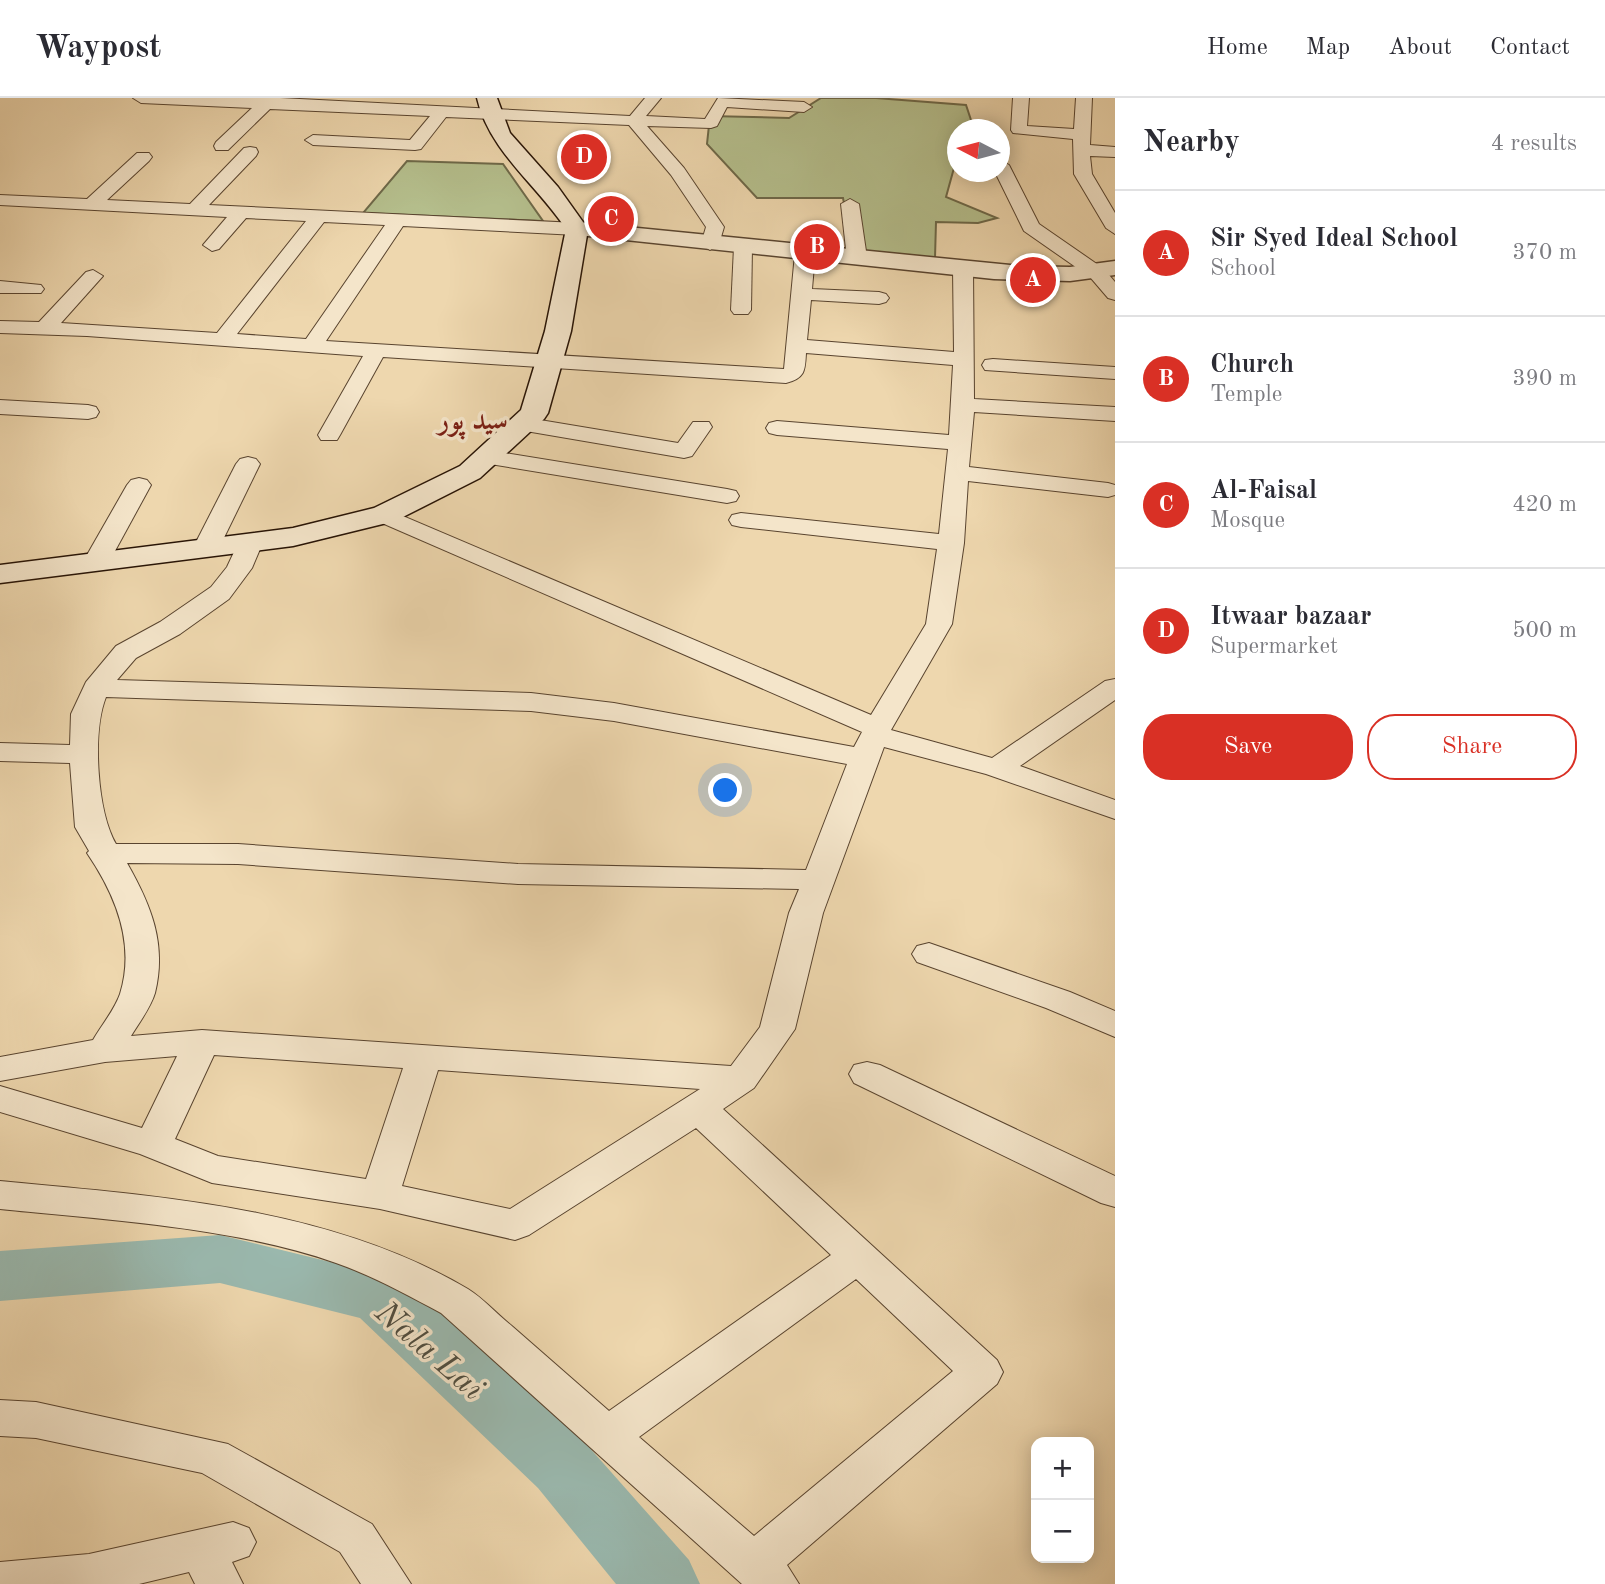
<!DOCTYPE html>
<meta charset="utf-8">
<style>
:root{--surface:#fff;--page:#f2f2f3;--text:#2b2b33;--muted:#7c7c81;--line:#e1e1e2;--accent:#d93025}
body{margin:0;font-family:"Old Standard TT",Amiri,serif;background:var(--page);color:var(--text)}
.controls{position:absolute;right:21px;bottom:21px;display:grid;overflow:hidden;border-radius:14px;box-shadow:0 4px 18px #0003}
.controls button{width:63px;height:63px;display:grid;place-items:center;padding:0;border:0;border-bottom:2px solid var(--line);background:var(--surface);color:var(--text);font:35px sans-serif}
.compass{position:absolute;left:947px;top:21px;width:63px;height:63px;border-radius:50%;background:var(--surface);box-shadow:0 4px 18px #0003;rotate:276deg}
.you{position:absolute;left:726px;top:693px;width:24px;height:24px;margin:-18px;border:5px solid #fff;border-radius:50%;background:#1a73e8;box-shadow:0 0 0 10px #1a73e833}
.badge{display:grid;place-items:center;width:46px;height:46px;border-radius:50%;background:var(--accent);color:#fff;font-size:23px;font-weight:700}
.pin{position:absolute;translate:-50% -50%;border:4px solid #fff;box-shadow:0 2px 7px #0006}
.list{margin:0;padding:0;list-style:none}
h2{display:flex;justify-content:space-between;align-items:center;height:91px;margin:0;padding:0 28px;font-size:30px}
h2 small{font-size:23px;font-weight:400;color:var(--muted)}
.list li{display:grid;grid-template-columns:46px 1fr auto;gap:21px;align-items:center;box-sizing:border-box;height:126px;padding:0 28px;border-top:2px solid var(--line)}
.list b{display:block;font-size:26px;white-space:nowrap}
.list p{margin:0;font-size:23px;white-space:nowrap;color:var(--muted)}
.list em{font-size:23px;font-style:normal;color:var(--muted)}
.actions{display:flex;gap:14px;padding:21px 28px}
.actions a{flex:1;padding:16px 0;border:2px solid var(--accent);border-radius:28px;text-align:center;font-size:24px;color:var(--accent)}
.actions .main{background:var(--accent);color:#fff}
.map{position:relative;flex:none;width:1115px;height:1486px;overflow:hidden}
header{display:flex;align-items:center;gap:42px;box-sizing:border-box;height:98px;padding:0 35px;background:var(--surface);border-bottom:2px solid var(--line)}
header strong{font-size:33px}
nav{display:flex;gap:38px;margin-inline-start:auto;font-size:24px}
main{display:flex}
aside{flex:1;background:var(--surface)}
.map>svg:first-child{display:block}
.green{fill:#b5bf8d;stroke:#6e6949;stroke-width:2}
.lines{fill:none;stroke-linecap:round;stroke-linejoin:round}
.river{fill:#9ab9af;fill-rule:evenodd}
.minor-casing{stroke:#59442f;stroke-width:2}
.tertiary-casing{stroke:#59442f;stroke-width:3}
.secondary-casing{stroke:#271305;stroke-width:3}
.minor{fill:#f4e5ca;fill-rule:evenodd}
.tertiary{fill:#f4e5ca;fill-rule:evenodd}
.secondary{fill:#f4e5ca;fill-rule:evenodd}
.labels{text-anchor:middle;stroke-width:7;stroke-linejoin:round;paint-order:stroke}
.far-district-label{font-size:28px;font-weight:bold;fill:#7a1f14;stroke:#f4e5ca}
.near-water-label{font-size:33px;font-style:italic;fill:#4f4d40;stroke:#f4e5ca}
</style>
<header>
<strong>Waypost</strong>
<nav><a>Home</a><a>Map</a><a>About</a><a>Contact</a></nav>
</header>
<main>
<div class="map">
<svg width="1115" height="1486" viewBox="0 0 1115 1486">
<rect width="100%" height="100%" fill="#eed7ae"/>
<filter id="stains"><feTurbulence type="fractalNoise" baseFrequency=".00286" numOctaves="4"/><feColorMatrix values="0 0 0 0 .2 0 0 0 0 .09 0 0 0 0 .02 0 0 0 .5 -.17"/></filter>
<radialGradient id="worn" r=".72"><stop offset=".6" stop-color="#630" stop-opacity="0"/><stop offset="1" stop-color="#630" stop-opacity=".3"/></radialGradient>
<g class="green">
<path d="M 821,0 L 876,0 L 966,7 L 974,31 L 958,32 L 957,59 L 946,99 L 997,120 L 978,125 L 936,124 L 935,160 L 853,153 L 843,100 L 757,100 L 707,46 L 710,18 L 789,20 Z"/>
<path d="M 407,63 L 503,66 L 543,123 L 363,115 Z"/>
</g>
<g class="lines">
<path class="river" d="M 220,1137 L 404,1182 L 588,1348 L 689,1462 L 700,1486 L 616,1486 L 538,1390 L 360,1220 L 220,1185 L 0,1203 L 0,1153 Z"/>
<g class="minor-casing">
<g id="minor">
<path d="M 133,0 L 280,0 L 630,18 L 645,0 L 661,0 L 646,18 L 705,21 L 718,0 L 804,4 L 812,9 L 804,14 L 727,9 L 717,28 L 711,30 L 647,28 L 684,70 L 724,129 L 719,146 L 710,152 L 701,146 L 706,129 L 671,77 L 629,27 L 446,19 L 421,51 L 415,52 L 313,47 L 305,42 L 313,37 L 410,42 L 430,18 L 270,11 L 228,52 L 216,52 L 214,48 L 216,44 L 252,10 L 141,5 Z"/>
<path d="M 1013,0 L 1029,0 L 1027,28 L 1074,31 L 1076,0 L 1092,0 L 1090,47 L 1115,49 L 1115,59 L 1090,58 L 1092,76 L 1115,115 L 1115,136 L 1106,130 L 1074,76 L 1073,41 L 1013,35 L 1011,32 Z"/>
<path d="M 250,49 L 256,50 L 258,54 L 256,58 L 209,107 L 577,125 L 586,131 L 577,137 L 403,128 L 326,243 L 784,271 L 795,156 L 805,150 L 815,156 L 812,191 L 879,194 L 886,196 L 889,200 L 886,204 L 879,206 L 811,202 L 807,242 L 954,254 L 953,170 L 963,164 L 973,170 L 974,301 L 1115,309 L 1115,323 L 974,314 L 969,369 L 1108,385 L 1115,387 L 1115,397 L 1108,399 L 968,383 L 964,445 L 952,526 L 891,632 L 992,660 L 1105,583 L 1115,581 L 1115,602 L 1020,668 L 1115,702 L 1115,721 L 986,676 L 884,649 L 823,815 L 795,931 L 754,990 L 723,1011 L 997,1262 L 1003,1274 L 997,1286 L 787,1467 L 799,1486 L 742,1486 L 441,1215 C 407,1197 373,1178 336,1165 C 234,1129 107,1122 0,1111 L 0,1083 C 158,1098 329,1109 468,1191 C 484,1201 498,1217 513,1229 C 545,1257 577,1285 609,1313 L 831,1157 L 696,1030 L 529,1137 L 515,1142 L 380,1111 L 212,1085 L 140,1056 L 0,1014 L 0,988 L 142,1030 L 177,958 L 105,964 L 0,983 L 0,959 L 93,942 C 101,928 115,911 120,896 C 136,845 115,796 87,755 L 89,753 L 75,729 L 70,665 L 0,663 L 0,645 L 70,647 L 71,616 L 86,584 L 116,548 L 160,524 L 211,489 L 227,469 L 241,439 L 250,436 L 259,439 L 263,444 L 252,470 L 229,501 L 180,536 L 136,560 L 117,582 L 531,595 L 614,605 L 854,649 L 862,634 L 375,422 L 372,417 L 375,412 L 384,410 L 871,617 L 926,526 L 937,451 L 741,429 L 732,427 L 729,422 L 732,417 L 741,415 L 939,436 L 948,351 L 777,337 L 769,335 L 766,330 L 769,325 L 777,323 L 949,337 L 953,267 L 806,255 C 805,273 805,280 786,285 L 383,259 L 340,337 L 337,342 L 321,342 L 318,337 L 363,258 L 87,238 L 0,235 L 0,223 L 39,224 L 86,174 L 93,172 L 103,178 L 61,225 L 217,235 L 306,123 L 246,120 L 219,151 L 212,153 L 203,147 L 227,119 L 0,107 L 0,97 L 87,101 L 137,55 L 149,55 L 152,59 L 149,63 L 107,102 L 190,106 L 244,50 ZM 324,124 L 385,127 L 306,241 L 237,236 ZM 106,599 L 531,613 L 614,623 L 847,666 L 806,772 L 518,766 L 238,746 L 116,746 C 97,713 92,634 106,599 ZM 127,765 L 238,766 L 518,786 L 799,791 L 789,815 L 760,929 L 731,968 L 202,932 L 131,938 C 139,925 151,909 155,895 C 167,846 151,807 127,765 ZM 214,957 L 403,970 L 366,1081 L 218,1058 L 175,1041 ZM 438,972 L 700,991 L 510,1111 L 402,1088 ZM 856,1181 L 953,1273 L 754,1438 L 639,1339 Z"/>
<path d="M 1000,62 L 1009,67 L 1039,126 L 1104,171 L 1115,184 L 1115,202 L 1108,200 L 1090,179 L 1024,133 L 995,74 L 1000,74 Z"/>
<path d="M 850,101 L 859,106 L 867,160 L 857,166 L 847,160 L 841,106 Z"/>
<path d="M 743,143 L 752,149 L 751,212 L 748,216 L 734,216 L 731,212 L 734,149 Z"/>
<path d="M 0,183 L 41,187 L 44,191 L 41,195 L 0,195 Z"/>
<path d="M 993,261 L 1115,269 L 1115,281 L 985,272 L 982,267 L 985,262 Z"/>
<path d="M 0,302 L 88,307 L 96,309 L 99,314 L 96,319 L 88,321 L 0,316 Z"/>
<path d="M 522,319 L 678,345 L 693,324 L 709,324 L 712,329 L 692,358 L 684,360 L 514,331 L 511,326 L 514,321 Z"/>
<path d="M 486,352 L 727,391 L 736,393 L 739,398 L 736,403 L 727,405 L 478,364 L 474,359 L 478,354 Z"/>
<path d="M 248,359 L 256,361 L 260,366 L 219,450 L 215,455 L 206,458 L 197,455 L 193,450 L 236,366 L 240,361 Z"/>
<path d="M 139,380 L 147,382 L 151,387 L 109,464 L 105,469 L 96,472 L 87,469 L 83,464 L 127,387 L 131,382 Z"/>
<path d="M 929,845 L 1070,894 L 1115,913 L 1115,939 L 1046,910 L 917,864 L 912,856 L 917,848 Z"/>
<path d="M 867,964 L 880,967 L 1115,1078 L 1115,1109 L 1101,1105 L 854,985 L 849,976 L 854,967 Z"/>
<path d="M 0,1302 L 36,1304 L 228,1346 L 372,1426 L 411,1486 L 361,1486 L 340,1454 L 202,1375 L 36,1340 L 0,1338 Z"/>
<path d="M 233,1424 L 249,1430 L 256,1444 L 249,1458 L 232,1464 L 243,1486 L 195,1486 L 189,1474 L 139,1486 L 0,1486 L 0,1464 L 89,1456 Z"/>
</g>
</g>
<g class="tertiary-casing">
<path id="tertiary" d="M 577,124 L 1020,168 L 1070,169 L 1115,163 L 1115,177 L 1070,183 L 994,181 L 569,136 L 566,131 L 569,126 Z"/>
</g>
<g class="secondary-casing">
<path id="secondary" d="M 477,0 L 497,0 L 510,35 L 558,89 L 588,131 L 571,233 L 548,315 L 544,321 L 480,380 L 395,423 L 293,448 L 0,485 L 0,467 L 293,430 L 374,410 L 460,368 L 521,312 L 545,233 L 566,131 C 537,87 489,53 477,0 Z"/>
</g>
<use href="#minor" class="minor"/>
<use href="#tertiary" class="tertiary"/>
<use href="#secondary" class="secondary"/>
</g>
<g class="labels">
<g class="far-district-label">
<text x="473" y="331">سید پور</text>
</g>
<g class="near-water-label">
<text transform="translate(431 1251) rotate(41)" y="12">Nala Lai</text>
</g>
</g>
<rect width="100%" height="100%" filter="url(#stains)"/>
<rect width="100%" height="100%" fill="url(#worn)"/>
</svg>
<div class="controls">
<button>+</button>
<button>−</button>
</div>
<svg class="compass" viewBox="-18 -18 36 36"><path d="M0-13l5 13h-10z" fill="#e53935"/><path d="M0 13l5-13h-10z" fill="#7c7c81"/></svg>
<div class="you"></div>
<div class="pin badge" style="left:1033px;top:182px">A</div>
<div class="pin badge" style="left:817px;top:149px">B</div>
<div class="pin badge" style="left:611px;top:121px">C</div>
<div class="pin badge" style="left:584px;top:59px">D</div>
</div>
<aside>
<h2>Nearby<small>4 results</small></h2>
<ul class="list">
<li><span class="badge">A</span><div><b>Sir Syed Ideal School</b><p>School</p></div><em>370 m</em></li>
<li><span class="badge">B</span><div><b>Church</b><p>Temple</p></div><em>390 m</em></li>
<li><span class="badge">C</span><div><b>Al-Faisal</b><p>Mosque</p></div><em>420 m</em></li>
<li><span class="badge">D</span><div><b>Itwaar bazaar</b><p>Supermarket</p></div><em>500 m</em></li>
</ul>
<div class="actions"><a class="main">Save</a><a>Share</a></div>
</aside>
</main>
